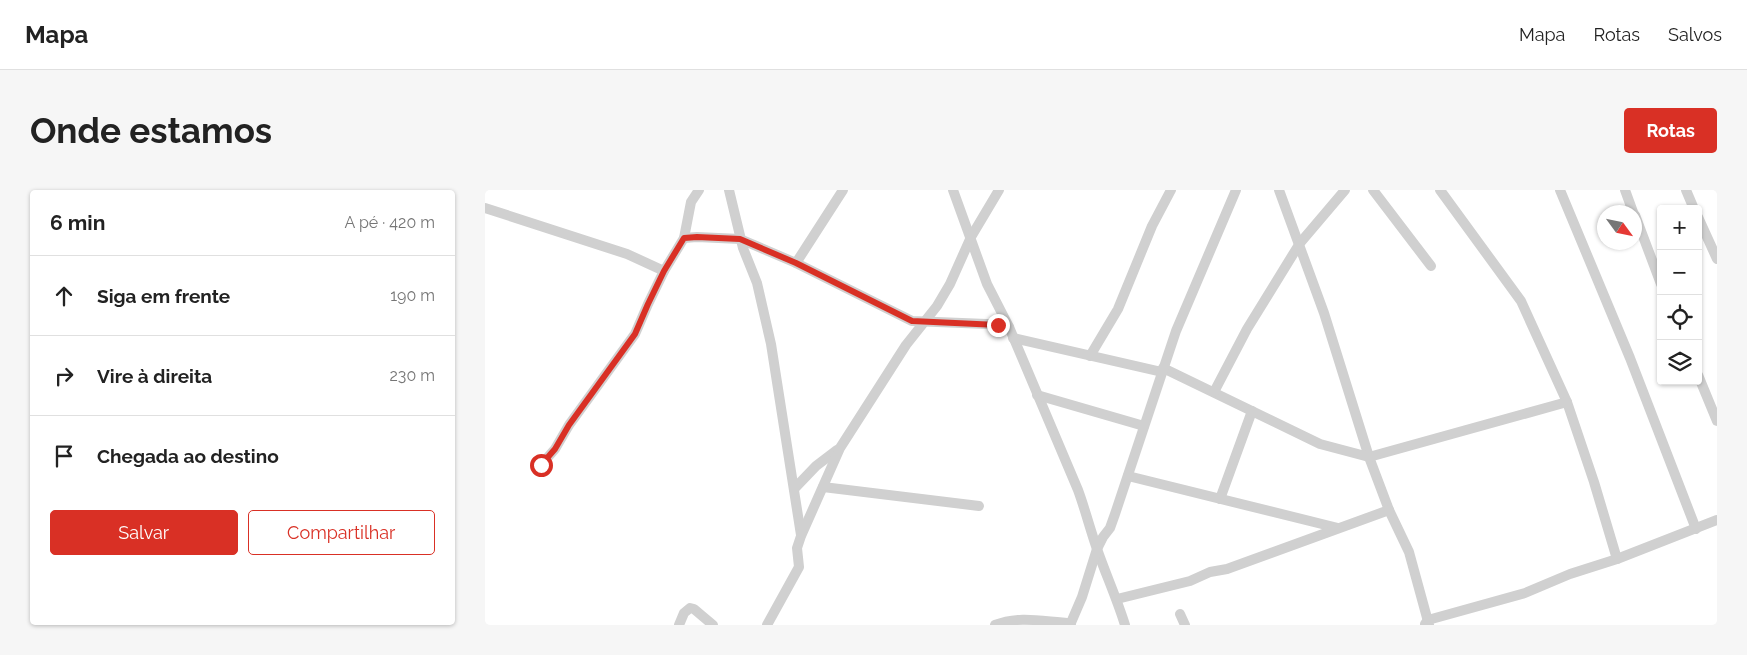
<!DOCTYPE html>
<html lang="pt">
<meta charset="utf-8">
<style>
:root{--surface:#fff;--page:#f6f6f6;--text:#222;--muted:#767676;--line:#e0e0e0;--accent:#d93025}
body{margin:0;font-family:Raleway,sans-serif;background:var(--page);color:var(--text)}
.controls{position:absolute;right:15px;top:15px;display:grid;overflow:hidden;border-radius:5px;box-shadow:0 1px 4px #0004}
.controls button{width:45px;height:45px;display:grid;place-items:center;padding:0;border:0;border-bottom:1px solid var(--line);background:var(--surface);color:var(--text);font:25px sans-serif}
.compass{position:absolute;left:1112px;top:15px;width:45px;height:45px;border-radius:50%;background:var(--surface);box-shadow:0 1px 4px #0004;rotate:123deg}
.stop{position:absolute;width:15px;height:15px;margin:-11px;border:4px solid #d93025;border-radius:50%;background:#fff}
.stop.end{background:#d93025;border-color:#fff;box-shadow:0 1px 5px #0008}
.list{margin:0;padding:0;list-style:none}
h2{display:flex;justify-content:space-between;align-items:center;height:65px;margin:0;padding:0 20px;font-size:21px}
h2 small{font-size:16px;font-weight:400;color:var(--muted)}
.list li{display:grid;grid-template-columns:32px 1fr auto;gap:15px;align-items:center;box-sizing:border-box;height:80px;padding:0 20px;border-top:1px solid var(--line)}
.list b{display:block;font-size:19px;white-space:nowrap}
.list em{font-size:16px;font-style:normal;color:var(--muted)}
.actions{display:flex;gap:10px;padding:15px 20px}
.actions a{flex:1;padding:11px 0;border:1px solid var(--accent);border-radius:5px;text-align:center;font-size:18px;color:var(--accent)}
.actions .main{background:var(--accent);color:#fff}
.icon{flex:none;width:28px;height:28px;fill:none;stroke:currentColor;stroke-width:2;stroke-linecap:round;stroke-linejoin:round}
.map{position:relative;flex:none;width:1232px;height:435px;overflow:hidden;border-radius:5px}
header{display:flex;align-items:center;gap:30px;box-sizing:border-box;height:70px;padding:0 25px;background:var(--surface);border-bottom:1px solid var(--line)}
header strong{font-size:24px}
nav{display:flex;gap:28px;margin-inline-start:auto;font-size:18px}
.intro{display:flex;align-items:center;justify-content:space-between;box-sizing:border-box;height:120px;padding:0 30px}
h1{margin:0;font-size:35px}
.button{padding:12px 22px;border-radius:5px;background:var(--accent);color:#fff;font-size:18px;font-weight:700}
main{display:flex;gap:30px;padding:0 30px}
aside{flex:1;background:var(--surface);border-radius:5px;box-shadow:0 1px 4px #0004}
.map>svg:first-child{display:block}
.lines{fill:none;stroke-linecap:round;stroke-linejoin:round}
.minor{stroke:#d0d0d0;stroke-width:10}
.route{stroke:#d93025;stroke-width:6}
</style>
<header>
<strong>Mapa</strong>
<nav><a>Mapa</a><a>Rotas</a><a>Salvos</a></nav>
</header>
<div class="intro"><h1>Onde estamos</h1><a class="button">Rotas</a></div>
<main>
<aside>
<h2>6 min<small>A pé · 420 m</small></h2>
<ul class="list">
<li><svg class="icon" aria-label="ahead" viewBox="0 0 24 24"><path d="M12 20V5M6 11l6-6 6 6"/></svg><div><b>Siga em frente</b></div><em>190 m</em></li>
<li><svg class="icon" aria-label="right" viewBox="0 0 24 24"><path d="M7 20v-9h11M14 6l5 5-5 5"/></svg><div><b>Vire à direita</b></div><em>230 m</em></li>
<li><svg class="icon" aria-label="arrive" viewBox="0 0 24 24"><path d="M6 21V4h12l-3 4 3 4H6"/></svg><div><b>Chegada ao destino</b></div></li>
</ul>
<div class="actions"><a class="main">Salvar</a><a>Compartilhar</a></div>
</aside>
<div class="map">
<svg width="1232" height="435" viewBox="0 0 1232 435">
<rect width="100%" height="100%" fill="#fff"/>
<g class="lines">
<g class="minor">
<path d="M 244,0 L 258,58 L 272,93 L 286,154 L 316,345"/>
<path d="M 468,0 L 502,94 L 524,137 L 593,300 C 600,319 605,339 612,359 C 621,385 632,409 640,435"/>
<path d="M 794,0 L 839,123 L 884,267 L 904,320 L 924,362 L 944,435"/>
<path d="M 888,0 L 946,76"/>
<path d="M 955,0 L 1036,111 L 1082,212 L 1109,292 L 1132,369"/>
<path d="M 1075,0 L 1145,168 L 1211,339"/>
<path d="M 1140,0 L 1148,22"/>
<path d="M 1201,0 L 1209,19"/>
<path d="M 0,18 L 142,64 L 179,81"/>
<path d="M 1150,25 L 1176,94"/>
<path d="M 1213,27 L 1232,69"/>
<path d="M 199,48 L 212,47 L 255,49 L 311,73 L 427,131 L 502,134 L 524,137"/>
<path d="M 311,73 L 358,0"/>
<path d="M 528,148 L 677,182"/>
<path d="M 605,166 L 633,119 L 667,36 L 686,0"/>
<path d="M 678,178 L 835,254 L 884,267 L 1082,212"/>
<path d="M 1213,185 L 1232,231"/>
<path d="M 729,202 L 762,139 L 815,53 L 860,0"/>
<path d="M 552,205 L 659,236"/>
<path d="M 56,275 L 70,259 L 84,235 L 150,144 L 163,114 L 179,81 L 199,48 L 206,12 L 214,0"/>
<path d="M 643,286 L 853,338"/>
<path d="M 338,297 L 494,316"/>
<path d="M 309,299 L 331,276 L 352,260"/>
<path d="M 735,309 L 767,221"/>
<path d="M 632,409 L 705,391 L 725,382 L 742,379 L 904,320"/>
<path d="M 695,424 L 700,435"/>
<path d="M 940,434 L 943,430 L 1040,403 L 1085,384 L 1132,369 L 1232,330"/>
<path d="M 194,435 L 199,423 L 205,418 L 209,419 L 228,435"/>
<path d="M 282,435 L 314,377 L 312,358 L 316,346 L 355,258 L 421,155 L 452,116 L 465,94 L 486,47 L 514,0"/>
<path d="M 510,435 C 535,425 560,432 586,433"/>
<path d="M 585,435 L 597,407 L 612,359 L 618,347 L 625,338 L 630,324 L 691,141 L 751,0"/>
</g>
</g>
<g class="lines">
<path class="route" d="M 56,275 L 70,259 L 84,235 L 150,144 L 163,114 L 179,81 L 199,48 L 212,47 L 255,49 L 311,73 L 427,131 L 513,135"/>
</g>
</svg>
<div class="controls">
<button>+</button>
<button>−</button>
<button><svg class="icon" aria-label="locate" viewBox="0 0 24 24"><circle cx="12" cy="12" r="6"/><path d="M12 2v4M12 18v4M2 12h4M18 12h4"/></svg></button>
<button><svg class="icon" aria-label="layers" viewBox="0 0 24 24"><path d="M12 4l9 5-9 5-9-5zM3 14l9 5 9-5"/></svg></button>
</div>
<svg class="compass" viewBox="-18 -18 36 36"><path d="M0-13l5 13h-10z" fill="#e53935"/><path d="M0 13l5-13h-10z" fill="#767676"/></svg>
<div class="stop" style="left:56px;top:275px"></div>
<div class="stop end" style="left:513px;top:135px"></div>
</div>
</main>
